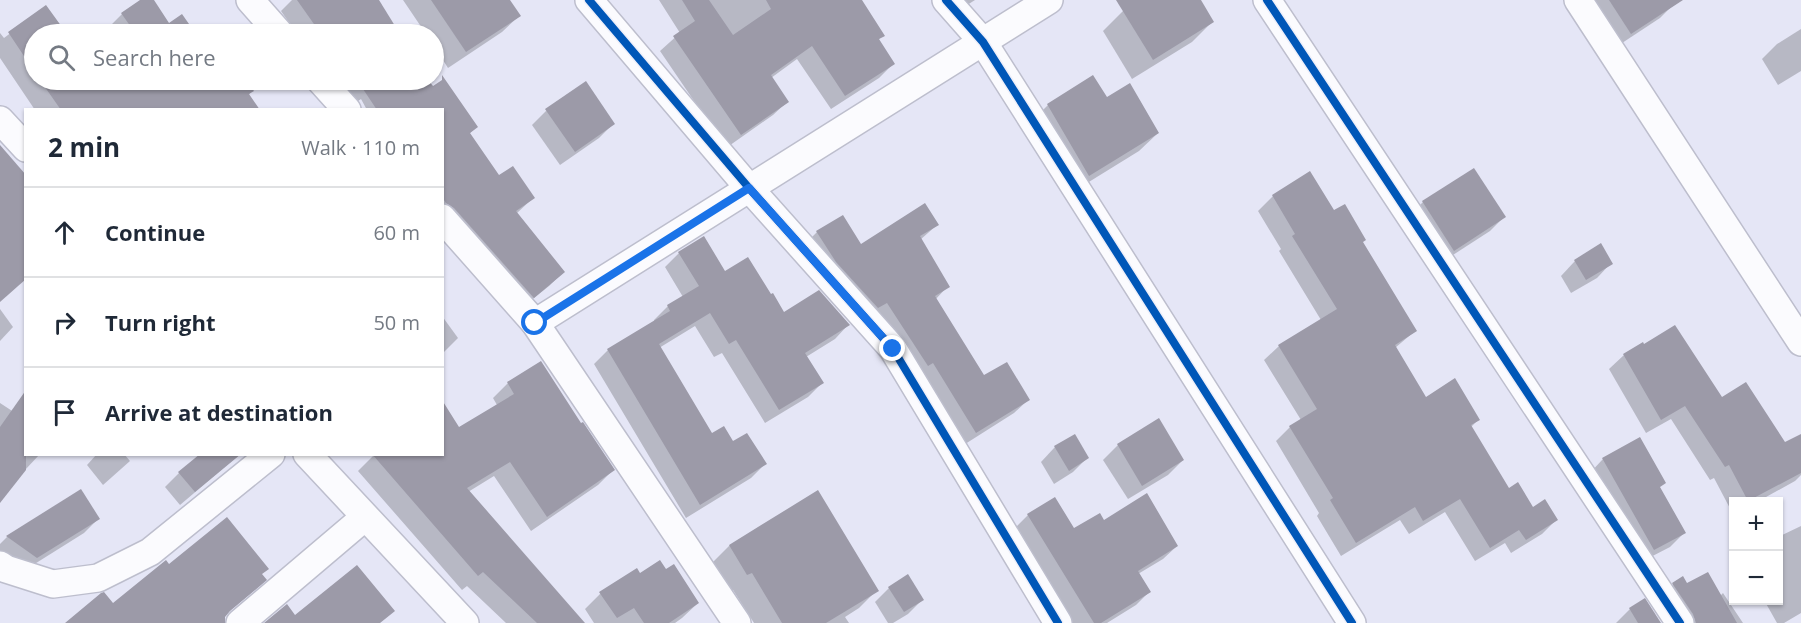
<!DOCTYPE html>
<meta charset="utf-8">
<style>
:root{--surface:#fff;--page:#f2f2f3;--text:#1f2937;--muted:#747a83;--line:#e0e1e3}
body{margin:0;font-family:"Open Sans",sans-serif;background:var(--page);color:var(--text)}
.controls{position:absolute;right:18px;bottom:18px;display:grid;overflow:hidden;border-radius:0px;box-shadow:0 2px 4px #0004}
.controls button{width:54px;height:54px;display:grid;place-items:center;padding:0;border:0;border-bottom:2px solid var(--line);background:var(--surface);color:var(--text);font:30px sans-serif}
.stop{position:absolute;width:18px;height:18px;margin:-14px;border:4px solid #1a73e8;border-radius:50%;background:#fff}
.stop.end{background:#1a73e8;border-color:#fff;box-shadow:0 2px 6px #0008}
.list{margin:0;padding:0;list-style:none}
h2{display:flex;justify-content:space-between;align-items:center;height:78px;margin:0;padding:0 24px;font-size:26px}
h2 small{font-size:20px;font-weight:400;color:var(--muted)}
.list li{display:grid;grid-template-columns:39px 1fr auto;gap:18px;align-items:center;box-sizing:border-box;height:90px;padding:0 24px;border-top:2px solid var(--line)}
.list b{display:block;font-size:22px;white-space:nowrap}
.list em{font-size:20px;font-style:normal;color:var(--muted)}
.icon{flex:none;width:33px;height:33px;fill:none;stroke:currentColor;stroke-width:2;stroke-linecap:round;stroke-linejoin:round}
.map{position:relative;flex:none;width:1801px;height:623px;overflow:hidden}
.search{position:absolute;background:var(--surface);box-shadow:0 2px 4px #0004;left:24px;top:24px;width:420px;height:66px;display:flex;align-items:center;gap:15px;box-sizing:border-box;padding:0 21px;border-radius:33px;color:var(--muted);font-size:22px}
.panel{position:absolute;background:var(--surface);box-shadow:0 2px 4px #0004;left:24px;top:108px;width:420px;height:348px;border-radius:0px}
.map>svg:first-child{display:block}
.shadow{fill:#0003}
.building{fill:#9c9aa8}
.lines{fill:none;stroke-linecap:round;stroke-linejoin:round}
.street-casing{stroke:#bdbecd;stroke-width:30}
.street{stroke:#fbfbfe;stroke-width:27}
.cycleway-casing{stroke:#eeeff9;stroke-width:11}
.cycleway{stroke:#0057b8;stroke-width:8}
.route{stroke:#1a73e8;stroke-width:8}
</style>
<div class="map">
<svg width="1801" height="623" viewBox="0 0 1801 623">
<rect width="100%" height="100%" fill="#e5e6f6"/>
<g class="shadow">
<path d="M 143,0 L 152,0 L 169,25 L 182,16 L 194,34 L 110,34 L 107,29 L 122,14 Z"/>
<path d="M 292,0 L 377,0 L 398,34 L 297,34 L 281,11 Z"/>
<path d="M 403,0 L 508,0 L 519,16 L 502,32 L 448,68 L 434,46 L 434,34 L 426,34 Z"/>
<path d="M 659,0 L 861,0 L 883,35 L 878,40 L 893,64 L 879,78 L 831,109 L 797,59 L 771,78 L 787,102 L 773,115 L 726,148 L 660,51 L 680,33 Z"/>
<path d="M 941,0 L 975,0 L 953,14 Z"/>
<path d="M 1140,0 L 1199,0 L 1212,22 L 1192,42 L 1132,79 L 1103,31 L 1123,11 Z"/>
<path d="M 1585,0 L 1672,0 L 1674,4 L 1660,18 L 1616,47 Z"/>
<path d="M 45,7 L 65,34 L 34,34 L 34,80 L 106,80 L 115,94 L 137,80 L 245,80 L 252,91 L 248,95 L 258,110 L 35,110 L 0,58 L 0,33 L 4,38 Z"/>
<path d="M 1801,29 L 1801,71 L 1778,85 L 1762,59 L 1777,44 Z"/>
<path d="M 212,30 L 215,34 L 205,34 Z"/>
<path d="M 334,80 L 427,80 L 432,89 L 476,127 L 469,134 L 499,177 L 533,198 L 516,214 L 563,272 L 549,286 L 518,311 L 442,225 L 442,110 L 367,110 L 361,99 L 351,106 Z"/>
<path d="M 1048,105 L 1158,133 L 1139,151 L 1071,193 L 1030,123 Z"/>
<path d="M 546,111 L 613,124 L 599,138 L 560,165 L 532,125 Z"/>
<path d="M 1310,174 L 1334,212 L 1361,243 L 1415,331 L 1395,348 L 1425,399 L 1478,420 L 1471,427 L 1508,490 L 1532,509 L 1556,520 L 1542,534 L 1511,553 L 1505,543 L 1475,561 L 1445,512 L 1409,534 L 1400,520 L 1341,556 L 1317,516 L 1319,513 L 1276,441 L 1290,427 L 1301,420 L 1264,360 L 1279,346 L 1321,320 L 1279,251 L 1281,249 L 1258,211 L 1273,196 Z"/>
<path d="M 1423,202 L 1504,217 L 1490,231 L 1439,264 L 1409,216 Z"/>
<path d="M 937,225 L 920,240 L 948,286 L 935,300 L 983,378 L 1028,400 L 1014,413 L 962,446 L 804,245 L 817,232 L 860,246 Z"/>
<path d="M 679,253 L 725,273 L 783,314 L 848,325 L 835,339 L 806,357 L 822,383 L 808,397 L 765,423 L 722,353 L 714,357 L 695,326 L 659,348 L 712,435 L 733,443 L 765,464 L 751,478 L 686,518 L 594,364 L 608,350 L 654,322 L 654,320 L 668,306 L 683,297 L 665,267 Z"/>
<path d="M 1575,261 L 1611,263 L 1597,278 L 1571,293 L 1561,276 Z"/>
<path d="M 0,309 L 13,327 L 0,341 Z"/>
<path d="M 442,316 L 458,338 L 442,354 Z"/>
<path d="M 1624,355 L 1722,399 L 1785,444 L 1801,451 L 1801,475 L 1795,481 L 1757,502 L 1734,502 L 1733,514 L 1714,478 L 1710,480 L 1671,419 L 1646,433 L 1609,369 Z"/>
<path d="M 508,383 L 581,425 L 613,470 L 598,485 L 531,531 L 494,476 L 468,492 L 583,623 L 506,623 L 467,586 L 462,590 L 358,471 L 375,454 L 442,454 L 458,429 L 497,405 L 493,398 Z"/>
<path d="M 0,403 L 26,420 L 26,454 L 40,454 L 25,470 L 0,442 Z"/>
<path d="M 1158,420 L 1183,460 L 1168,475 L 1128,499 L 1103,460 L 1118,445 Z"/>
<path d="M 1055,447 L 1087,458 L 1073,472 L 1054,484 L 1041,462 Z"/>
<path d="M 97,454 L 124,454 L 130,461 L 103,485 L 87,465 Z"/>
<path d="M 240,454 L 180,505 L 165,487 L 179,473 Z"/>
<path d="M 1603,459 L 1684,533 L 1670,547 L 1639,563 L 1589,474 Z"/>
<path d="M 817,493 L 877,590 L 859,608 L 845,617 L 849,623 L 754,623 L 733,590 L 729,592 L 711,564 L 729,546 Z"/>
<path d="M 45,513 L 98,519 L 84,533 L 17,575 L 0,556 L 0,544 L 7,537 Z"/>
<path d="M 1028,515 L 1074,530 L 1103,522 L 1177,546 L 1163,559 L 1138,574 L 1149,592 L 1136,605 L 1107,623 L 1073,623 L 1015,528 Z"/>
<path d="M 1801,526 L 1801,613 L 1784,623 L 1777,623 L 1764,600 L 1778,600 L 1778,537 Z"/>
<path d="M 637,570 L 640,575 L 698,603 L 682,618 L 675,623 L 594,623 L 585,609 L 600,594 Z"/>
<path d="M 1673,584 L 1687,585 L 1720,596 L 1723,593 L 1743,623 L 1675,623 L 1659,598 Z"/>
<path d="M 889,588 L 922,600 L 908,614 L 893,623 L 888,623 L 875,602 Z"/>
<path d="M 1630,609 L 1659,623 L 1616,623 Z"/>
</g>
<g class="building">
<path d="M 140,0 L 154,0 L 169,23 L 182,14 L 196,34 L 136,34 L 121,13 Z"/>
<path d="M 297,0 L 379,0 L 400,34 L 321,34 Z"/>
<path d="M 431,0 L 510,0 L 521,16 L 466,52 Z"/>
<path d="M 682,0 L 709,0 L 733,35 L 771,9 L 766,0 L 862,0 L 885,36 L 879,39 L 895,64 L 845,96 L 812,46 L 771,75 L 789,102 L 741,135 L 673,36 L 695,21 Z"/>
<path d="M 1116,0 L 1201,0 L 1214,22 L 1153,60 Z"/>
<path d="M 1609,0 L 1683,0 L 1631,34 Z"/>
<path d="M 46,5 L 67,34 L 34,34 L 34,71 L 8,32 Z"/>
<path d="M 442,75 L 478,127 L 470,133 L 499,175 L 513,166 L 535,198 L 516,211 L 565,272 L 534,298 L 454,208 L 446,203 L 442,197 L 442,110 L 377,110 L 357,80 L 428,80 L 433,86 L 442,80 Z"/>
<path d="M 1093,75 L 1107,97 L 1130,83 L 1159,133 L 1089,176 L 1047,104 Z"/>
<path d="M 40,80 L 246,80 L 254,91 L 249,94 L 260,110 L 61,110 Z"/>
<path d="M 586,81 L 615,124 L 575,152 L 545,109 Z"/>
<path d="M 0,145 L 26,175 L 26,279 L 0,302 Z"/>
<path d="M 1474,168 L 1506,217 L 1454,251 L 1422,201 Z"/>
<path d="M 1310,171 L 1334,210 L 1345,204 L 1366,240 L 1363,242 L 1417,331 L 1395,345 L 1426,397 L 1455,378 L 1480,420 L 1471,425 L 1509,488 L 1518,482 L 1533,507 L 1545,499 L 1558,520 L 1526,540 L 1519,530 L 1490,548 L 1460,499 L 1423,521 L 1415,507 L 1356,543 L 1330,500 L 1333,498 L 1289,426 L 1317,409 L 1278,345 L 1337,309 L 1292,236 L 1295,234 L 1272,195 Z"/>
<path d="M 925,203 L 939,225 L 920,236 L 950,287 L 935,296 L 984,375 L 1007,362 L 1030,400 L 976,433 L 933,363 L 928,366 L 887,303 L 878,308 L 836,262 L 816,231 L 843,215 L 861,244 Z"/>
<path d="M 704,236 L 725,271 L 748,257 L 771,294 L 773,293 L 784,312 L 819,290 L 850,325 L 805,353 L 824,383 L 779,410 L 736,340 L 729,344 L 710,313 L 659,344 L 712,433 L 724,426 L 733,441 L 747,433 L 767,464 L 700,505 L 607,349 L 670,311 L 667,305 L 699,286 L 678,252 Z"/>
<path d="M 1601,243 L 1613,264 L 1586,280 L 1574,260 Z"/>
<path d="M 1675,325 L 1722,397 L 1746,382 L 1785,442 L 1801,434 L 1801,473 L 1748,501 L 1729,465 L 1725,467 L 1685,406 L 1661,420 L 1623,354 L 1643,342 L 1644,344 Z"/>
<path d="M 541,361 L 581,423 L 583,422 L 615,470 L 547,517 L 510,462 L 467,488 L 585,623 L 537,623 L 483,572 L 478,576 L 372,454 L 442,454 L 442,400 L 459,427 L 514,394 L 507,382 Z"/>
<path d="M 26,390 L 26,470 L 0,503 L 0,427 Z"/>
<path d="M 1159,418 L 1184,460 L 1142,486 L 1117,444 Z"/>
<path d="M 1075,434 L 1089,458 L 1069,471 L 1054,446 Z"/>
<path d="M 1640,437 L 1666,483 L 1660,487 L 1686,533 L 1654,550 L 1602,458 Z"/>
<path d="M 200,454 L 241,454 L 195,492 L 178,472 Z"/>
<path d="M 81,489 L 100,519 L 37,558 L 6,536 Z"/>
<path d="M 818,490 L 879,591 L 826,623 L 782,623 L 752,573 L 747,575 L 729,545 Z"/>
<path d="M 1147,493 L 1178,546 L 1138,571 L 1151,592 L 1101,623 L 1094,623 L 1027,514 L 1055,497 L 1074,528 L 1100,513 L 1104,520 Z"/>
<path d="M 227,517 L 269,569 L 262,574 L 267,580 L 230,611 L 225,617 L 225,623 L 65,623 L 101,593 L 104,592 L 113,603 L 166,560 L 169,564 Z"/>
<path d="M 660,560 L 666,569 L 674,564 L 699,603 L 669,623 L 644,623 L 634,608 L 617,618 L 599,592 L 637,568 L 640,573 Z"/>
<path d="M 357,565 L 395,611 L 380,623 L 264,623 L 287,604 L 295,615 Z"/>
<path d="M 1708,572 L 1737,623 L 1696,623 L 1693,614 L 1672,583 L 1683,576 L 1687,583 Z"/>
<path d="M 908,574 L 924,600 L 904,612 L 888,587 Z"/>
<path d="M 1645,598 L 1661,623 L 1638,623 L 1629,608 Z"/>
</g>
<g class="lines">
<g class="street-casing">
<g id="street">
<path d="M 250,0 L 280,34"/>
<path d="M 589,0 L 749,188 L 893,349 L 1058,623"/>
<path d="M 946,0 L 983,42 L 1352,623"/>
<path d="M 1267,0 L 1680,623"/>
<path d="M 1578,0 L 1801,342"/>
<path d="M 320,80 L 347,110"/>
<path d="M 0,120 L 26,148"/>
<path d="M 442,218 L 535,323 L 737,623"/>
<path d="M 535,323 L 1049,0"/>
<path d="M 307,454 L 465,623"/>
<path d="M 0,565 L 6,569 L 53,584 L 98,578 L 150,552 L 271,454"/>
<path d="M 240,623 L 365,517"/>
</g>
</g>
<use href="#street" class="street"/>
<g class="cycleway-casing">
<g id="cycleway">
<path d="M 589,0 L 749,188 L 893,349 L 1058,623"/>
<path d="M 946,0 L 983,42 L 1352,623"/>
<path d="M 1267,0 L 1680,623"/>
</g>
</g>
<use href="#cycleway" class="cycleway"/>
</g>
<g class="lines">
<path class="route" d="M 535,323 L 749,188 L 893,349"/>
</g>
</svg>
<div class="controls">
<button>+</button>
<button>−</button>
</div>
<div class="stop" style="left:535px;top:323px"></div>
<div class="stop end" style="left:893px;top:349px"></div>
<div class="search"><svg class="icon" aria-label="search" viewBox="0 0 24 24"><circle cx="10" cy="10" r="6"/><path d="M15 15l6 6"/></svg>Search here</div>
<section class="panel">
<h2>2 min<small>Walk · 110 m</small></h2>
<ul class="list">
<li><svg class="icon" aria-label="ahead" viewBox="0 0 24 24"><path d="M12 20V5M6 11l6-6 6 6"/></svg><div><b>Continue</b></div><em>60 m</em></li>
<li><svg class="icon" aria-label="right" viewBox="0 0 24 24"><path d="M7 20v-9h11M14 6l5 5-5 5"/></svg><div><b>Turn right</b></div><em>50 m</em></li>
<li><svg class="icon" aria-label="arrive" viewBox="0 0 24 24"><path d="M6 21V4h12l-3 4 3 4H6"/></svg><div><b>Arrive at destination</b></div></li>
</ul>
</section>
</div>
